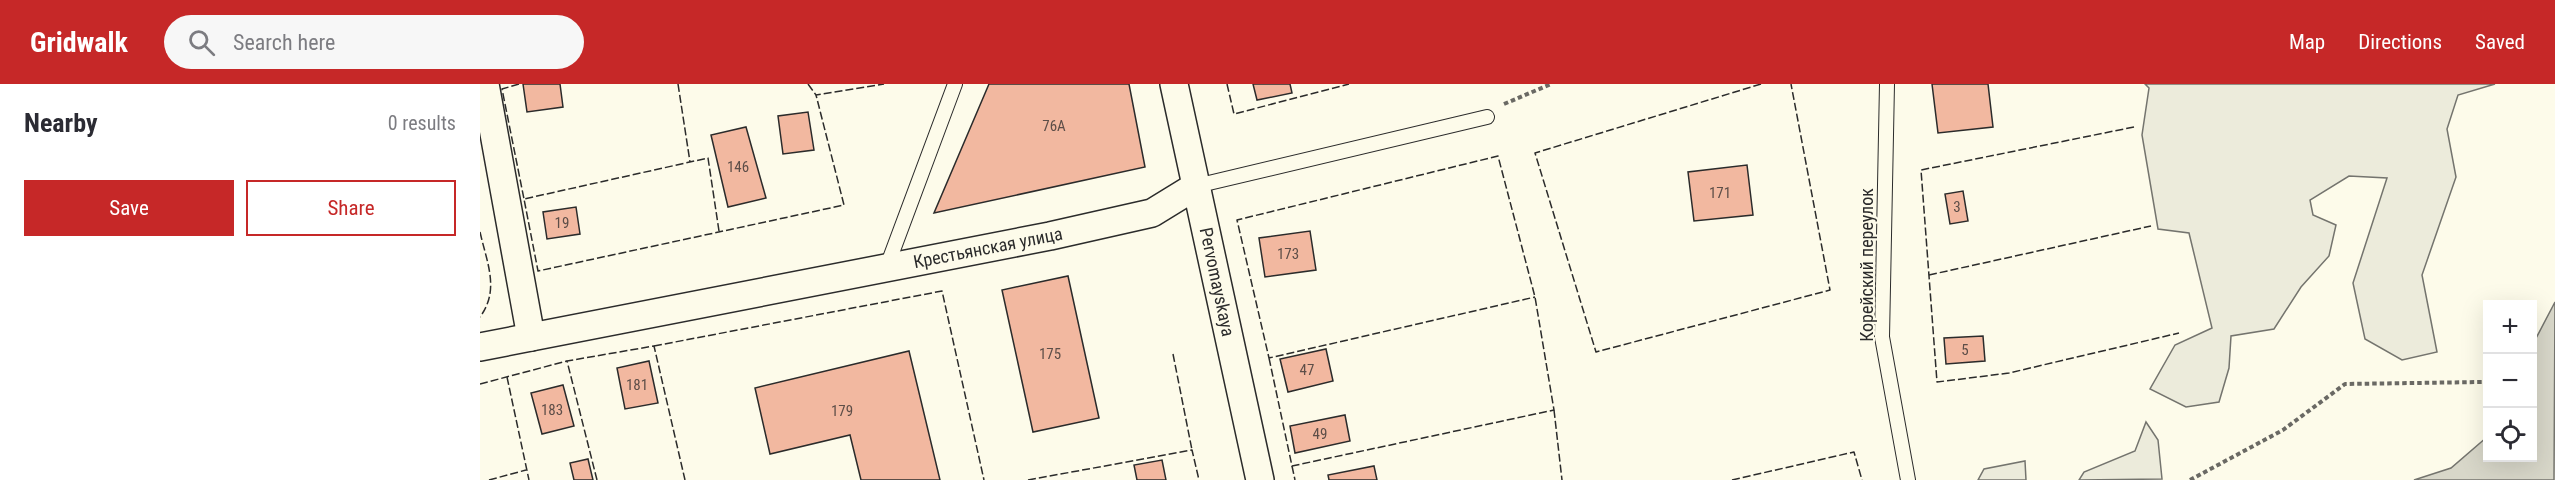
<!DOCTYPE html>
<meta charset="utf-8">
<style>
:root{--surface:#fff;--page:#f7f7f7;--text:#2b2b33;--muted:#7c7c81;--line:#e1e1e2;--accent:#c62828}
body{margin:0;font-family:"Roboto Condensed",sans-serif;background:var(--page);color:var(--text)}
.controls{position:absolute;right:18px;bottom:18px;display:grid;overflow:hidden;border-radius:0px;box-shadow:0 6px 24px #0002}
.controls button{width:54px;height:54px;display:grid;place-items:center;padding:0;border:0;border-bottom:2px solid var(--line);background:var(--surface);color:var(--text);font:30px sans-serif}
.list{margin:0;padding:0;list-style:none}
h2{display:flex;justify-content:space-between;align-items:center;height:78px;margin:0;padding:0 24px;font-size:26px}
h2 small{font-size:20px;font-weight:400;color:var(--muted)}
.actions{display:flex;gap:12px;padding:18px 24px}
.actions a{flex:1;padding:14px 0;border:2px solid var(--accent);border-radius:0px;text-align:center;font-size:21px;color:var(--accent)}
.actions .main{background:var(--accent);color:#fff}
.icon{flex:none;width:33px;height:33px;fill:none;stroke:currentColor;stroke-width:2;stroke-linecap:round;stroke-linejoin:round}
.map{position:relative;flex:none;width:2075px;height:396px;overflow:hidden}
header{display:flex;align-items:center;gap:36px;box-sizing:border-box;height:84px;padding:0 30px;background:var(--accent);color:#fff}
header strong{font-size:28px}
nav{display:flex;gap:33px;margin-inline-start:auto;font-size:21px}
.search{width:420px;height:54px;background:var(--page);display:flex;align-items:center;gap:15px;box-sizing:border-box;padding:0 21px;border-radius:33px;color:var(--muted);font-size:22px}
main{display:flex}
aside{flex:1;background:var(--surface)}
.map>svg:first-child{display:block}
.green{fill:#ecebdb;stroke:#74746e;stroke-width:1.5}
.water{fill:#d8d7c9;stroke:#74746e;stroke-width:1.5}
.building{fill:#f2b8a0;stroke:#2b2b2b;stroke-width:1.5}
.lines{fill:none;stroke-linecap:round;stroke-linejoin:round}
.lane-casing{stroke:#2b2b2b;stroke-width:16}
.street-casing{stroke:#2b2b2b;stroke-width:30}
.path{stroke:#6a6964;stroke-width:4;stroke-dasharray:4.5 3;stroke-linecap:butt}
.lane{stroke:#fdfbea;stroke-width:14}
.street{stroke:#fdfbea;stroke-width:27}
.fence{stroke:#2b2b2b;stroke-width:1.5;stroke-dasharray:8 3;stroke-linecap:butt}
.labels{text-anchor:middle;stroke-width:4.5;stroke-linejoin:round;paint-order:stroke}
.number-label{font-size:15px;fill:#5d4e48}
.street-label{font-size:18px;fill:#2b2b2b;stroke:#fdfbea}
</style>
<header>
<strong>Gridwalk</strong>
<div class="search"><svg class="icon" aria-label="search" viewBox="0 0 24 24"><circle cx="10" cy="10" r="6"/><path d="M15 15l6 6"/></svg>Search here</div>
<nav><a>Map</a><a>Directions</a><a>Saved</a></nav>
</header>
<main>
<aside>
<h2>Nearby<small>0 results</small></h2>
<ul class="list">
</ul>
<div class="actions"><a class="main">Save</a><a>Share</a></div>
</aside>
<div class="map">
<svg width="2075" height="396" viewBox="0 0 2075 396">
<rect width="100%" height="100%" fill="#fdfbea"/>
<g class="green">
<path d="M 1665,0 L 2015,0 L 1978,11 L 1967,45 L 1976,93 L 1942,191 L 1957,268 L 1922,276 L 1885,255 L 1873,199 L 1907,94 L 1869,92 L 1830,116 L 1833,131 L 1856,141 L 1849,172 L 1821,203 L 1794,245 L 1751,252 L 1749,284 L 1739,318 L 1706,323 L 1670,305 L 1695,261 L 1732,244 L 1709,149 L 1678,145 L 1662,51 L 1669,4 Z"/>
<path d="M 1666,338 L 1678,356 L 1682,395 L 1599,396 L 1604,388 L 1655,367 Z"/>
<path d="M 1545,377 L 1546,396 L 1498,396 L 1504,385 Z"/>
</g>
<path class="water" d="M 2075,218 L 2074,396 L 1934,396 L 1971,384 L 2007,353 L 2008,374 L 2052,374 L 2053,260 Z"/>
<g class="building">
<path d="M 43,0 L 80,0 L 83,23 L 47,28 Z"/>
<path d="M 509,0 L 649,0 L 665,83 L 454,129 Z"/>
<path d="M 773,0 L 810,0 L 812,9 L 777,16 Z"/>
<path d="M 1452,0 L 1508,0 L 1513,43 L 1458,49 Z"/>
<path d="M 328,28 L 334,66 L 303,70 L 298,32 Z"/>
<path d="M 266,43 L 286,114 L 248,123 L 231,51 Z"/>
<path d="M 1267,81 L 1273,131 L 1214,137 L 1208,88 Z"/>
<path d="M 1483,107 L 1488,137 L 1470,140 L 1465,110 Z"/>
<path d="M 96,123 L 100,150 L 67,155 L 63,128 Z"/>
<path d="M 830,147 L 836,186 L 785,193 L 779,154 Z"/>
<path d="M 588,192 L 619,334 L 553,348 L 522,206 Z"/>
<path d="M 1503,252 L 1505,277 L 1466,280 L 1464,254 Z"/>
<path d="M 846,265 L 853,297 L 808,308 L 800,275 Z"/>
<path d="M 429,267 L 460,396 L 381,396 L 370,351 L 290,370 L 275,304 Z"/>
<path d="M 169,277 L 178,319 L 145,325 L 137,284 Z"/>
<path d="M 83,301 L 94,342 L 62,350 L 51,309 Z"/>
<path d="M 865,331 L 870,357 L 815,369 L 810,342 Z"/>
<path d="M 108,375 L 113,396 L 94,396 L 90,379 Z"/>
<path d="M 682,376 L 686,396 L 657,396 L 654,381 Z"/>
<path d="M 894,382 L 897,396 L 849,396 L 848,391 Z"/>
</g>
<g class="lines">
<g class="lane-casing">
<g id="lane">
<path d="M 1407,0 L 1402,253 L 1428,396"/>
<path d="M 716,102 L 1007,33"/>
<path d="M 406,185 L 475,0"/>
</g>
</g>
<g class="street-casing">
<g id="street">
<path d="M 5,0 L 51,253"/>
<path d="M 694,0 L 780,396"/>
<path d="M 0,263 L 570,152 L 672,129 L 716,102"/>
</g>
</g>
<g class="path">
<path d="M 1024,20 L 1071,0"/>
<path d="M 1710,396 L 1803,346 L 1865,300 L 2002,298"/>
</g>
<use href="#lane" class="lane"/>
<use href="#street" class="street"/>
<g class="fence">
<path d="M 39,0 L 22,5 L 44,115"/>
<path d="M 198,0 L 210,78"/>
<path d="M 328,0 L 336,11"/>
<path d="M 747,0 L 754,30 L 869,0"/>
<path d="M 1281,0 L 1055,69 L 1116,268 L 1350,206 L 1311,0"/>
<path d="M 1654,43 L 1441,86 L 1457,298 L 1529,289 L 1699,249"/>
<path d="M 239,147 L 228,74 L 44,115 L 58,187 L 364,121 L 336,11 L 404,0"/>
<path d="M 0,148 C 7,179 20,206 0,233"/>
<path d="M 1449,191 L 1671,142"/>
<path d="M 174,262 L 462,207 L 504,396"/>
<path d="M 693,270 L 712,366"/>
<path d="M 789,274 L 812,382 L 1074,326 L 1055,213 L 1018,72 L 757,136 L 789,274 L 1055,213"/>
<path d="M 27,293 L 49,396"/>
<path d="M 0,300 L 87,277"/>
<path d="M 1074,326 L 1082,396"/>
<path d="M 812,382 L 815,396"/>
<path d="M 9,396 L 46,386"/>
<path d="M 117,396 L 87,277 L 174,262 L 205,396"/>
<path d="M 548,396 L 712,366 L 719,396"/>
<path d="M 1252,396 L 1374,368 L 1382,396"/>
</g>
</g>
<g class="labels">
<g class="number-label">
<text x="574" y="47">76А</text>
<text x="258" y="88">146</text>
<text x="1240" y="114">171</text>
<text x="1477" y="128">3</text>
<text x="82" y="144">19</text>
<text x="808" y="175">173</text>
<text x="1485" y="271">5</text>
<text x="570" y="275">175</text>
<text x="827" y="291">47</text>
<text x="157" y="306">181</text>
<text x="72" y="331">183</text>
<text x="362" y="332">179</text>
<text x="840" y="355">49</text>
</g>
<g class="street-label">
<text transform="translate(508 164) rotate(-11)" y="6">Крестьянская улица</text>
<text transform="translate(1387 181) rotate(-90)" y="6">Корейский переулок</text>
<text transform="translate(737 198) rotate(78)" y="6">Pervomayskaya</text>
</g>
</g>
</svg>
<div class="controls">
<button>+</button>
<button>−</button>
<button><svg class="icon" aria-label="locate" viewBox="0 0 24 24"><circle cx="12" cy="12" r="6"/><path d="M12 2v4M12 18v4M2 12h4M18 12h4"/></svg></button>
</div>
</div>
</main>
